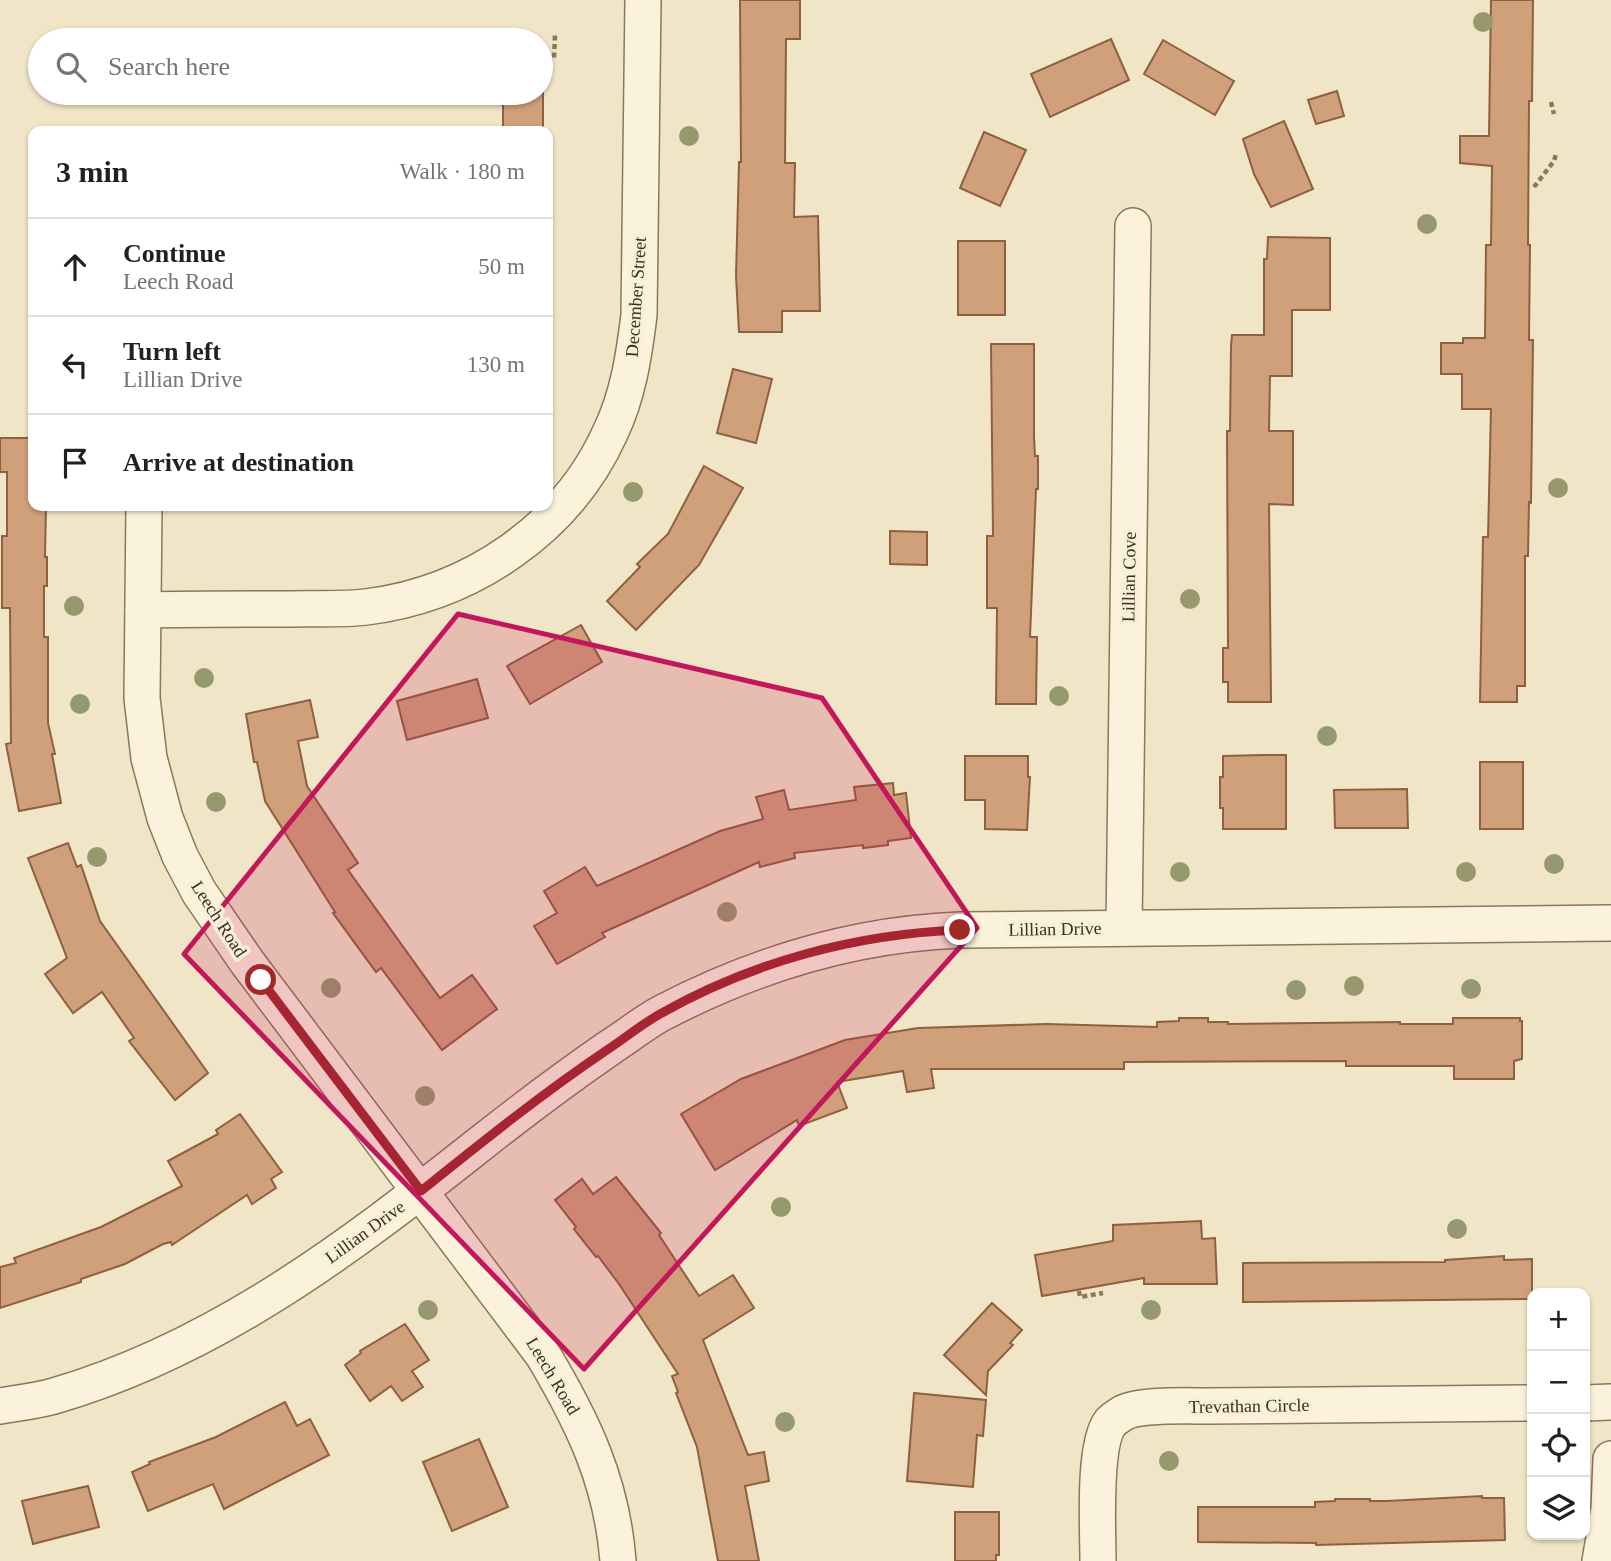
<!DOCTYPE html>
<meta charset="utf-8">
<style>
:root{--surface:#fff;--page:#f6f6f6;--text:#202124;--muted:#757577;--line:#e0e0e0}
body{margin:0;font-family:Georgia,serif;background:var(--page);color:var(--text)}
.controls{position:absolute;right:21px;bottom:21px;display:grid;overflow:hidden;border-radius:14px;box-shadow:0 2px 5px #0004}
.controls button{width:63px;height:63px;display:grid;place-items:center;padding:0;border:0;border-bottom:2px solid var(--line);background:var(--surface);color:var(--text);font:35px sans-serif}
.stop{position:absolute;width:21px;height:21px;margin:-16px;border:5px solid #a02928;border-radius:50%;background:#fff}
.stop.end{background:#a02928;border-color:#fff;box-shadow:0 2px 7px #0008}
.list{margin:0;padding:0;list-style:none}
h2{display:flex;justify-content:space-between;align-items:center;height:91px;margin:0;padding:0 28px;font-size:30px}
h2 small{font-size:23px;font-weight:400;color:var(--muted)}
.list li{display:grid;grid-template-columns:46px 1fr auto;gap:21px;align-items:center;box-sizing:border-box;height:98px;padding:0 28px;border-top:2px solid var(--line)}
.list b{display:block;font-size:26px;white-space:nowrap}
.list p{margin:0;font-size:23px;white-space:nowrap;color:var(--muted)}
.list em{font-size:23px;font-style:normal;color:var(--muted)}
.icon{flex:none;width:38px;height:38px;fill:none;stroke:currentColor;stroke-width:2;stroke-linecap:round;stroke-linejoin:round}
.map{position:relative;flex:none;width:1611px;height:1561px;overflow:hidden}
.search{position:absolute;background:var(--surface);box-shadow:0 2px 5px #0004;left:28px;top:28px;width:525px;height:77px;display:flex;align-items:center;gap:18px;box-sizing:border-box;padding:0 24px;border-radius:38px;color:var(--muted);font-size:26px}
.panel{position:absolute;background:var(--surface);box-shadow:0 2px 5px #0004;left:28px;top:126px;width:525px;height:385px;border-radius:14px}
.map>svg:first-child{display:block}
.building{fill:#d0a07b;stroke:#8e603f;stroke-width:2}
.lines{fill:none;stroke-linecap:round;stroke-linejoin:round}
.street-casing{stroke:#8d775b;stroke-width:38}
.path{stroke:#8d775b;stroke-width:4.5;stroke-dasharray:5 3.5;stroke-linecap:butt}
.street{stroke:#faf2db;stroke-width:35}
.tree{fill:#96996e}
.route{stroke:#a02928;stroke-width:9}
.marked{fill:#c2185b;fill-opacity:0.2;stroke:#c2185b;stroke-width:5;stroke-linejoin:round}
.labels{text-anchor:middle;stroke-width:7;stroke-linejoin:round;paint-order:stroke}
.street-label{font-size:18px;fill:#3d2e1f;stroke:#f7efd7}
</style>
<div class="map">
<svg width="1611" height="1561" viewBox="0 0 1611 1561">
<rect width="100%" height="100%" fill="#f1e5c7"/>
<g class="building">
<path d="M 740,0 L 800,0 L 800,39 L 786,39 L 785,163 L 795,163 L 794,217 L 818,216 L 820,311 L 782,311 L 782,332 L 739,332 L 736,276 L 739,162 L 741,162 Z"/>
<path d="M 1491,0 L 1533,0 L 1532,101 L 1529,101 L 1528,245 L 1530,245 L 1529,340 L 1533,340 L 1531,503 L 1529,502 L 1528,556 L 1525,556 L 1525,686 L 1517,686 L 1517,702 L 1480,702 L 1483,537 L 1488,537 L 1491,409 L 1462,409 L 1462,374 L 1441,374 L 1441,343 L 1463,343 L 1463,338 L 1485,338 L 1486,245 L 1491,245 L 1492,166 L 1460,163 L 1460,136 L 1489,136 Z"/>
<path d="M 1111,39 L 1129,80 L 1050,117 L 1031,74 Z"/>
<path d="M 1163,40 L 1234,81 L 1215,115 L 1144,74 Z"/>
<path d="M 1337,91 L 1344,116 L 1316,124 L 1308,100 Z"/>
<rect x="503" y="93" width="40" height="38"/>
<path d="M 1284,121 L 1313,189 L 1271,207 L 1254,174 L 1243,139 Z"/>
<path d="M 984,132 L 1026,150 L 1000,206 L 960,188 Z"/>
<path d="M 1268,237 L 1330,238 L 1330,310 L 1292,310 L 1292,376 L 1270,376 L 1269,431 L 1293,431 L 1293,505 L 1269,504 L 1271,702 L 1228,702 L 1228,682 L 1223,682 L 1223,648 L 1228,648 L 1227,431 L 1230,431 L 1231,346 L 1232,335 L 1264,335 L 1264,259 L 1267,259 Z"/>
<rect x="958" y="241" width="47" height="74"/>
<path d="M 991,344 L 1034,344 L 1034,437 L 1035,456 L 1038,456 L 1038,489 L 1036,489 L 1030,637 L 1037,637 L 1036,704 L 996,704 L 997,608 L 987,608 L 987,536 L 993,536 Z"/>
<path d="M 733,369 L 772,379 L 756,443 L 717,433 Z"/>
<path d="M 0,438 L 33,438 L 33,506 L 46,506 L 45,557 L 47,557 L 47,586 L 44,586 L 44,637 L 48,637 L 48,723 L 55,754 L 52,754 L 61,803 L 19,811 L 6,744 L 11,743 L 10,608 L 2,608 L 2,536 L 7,536 L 7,472 L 0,472 Z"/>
<path d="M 704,466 L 743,488 L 699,565 L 636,630 L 607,601 L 640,567 L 637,564 L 668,534 Z"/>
<path d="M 890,531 L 927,532 L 927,565 L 890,564 Z"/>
<path d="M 581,625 L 602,662 L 530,704 L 507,666 Z"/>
<path d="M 477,679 L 488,718 L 407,740 L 397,701 Z"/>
<path d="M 310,700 L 318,737 L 298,741 L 307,786 L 358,863 L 348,870 L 440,998 L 472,975 L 497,1009 L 442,1050 L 381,968 L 376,972 L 333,913 L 335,912 L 265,801 L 257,762 L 254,762 L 246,714 Z"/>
<path d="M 1264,755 L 1286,755 L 1286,829 L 1223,829 L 1223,808 L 1220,808 L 1220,777 L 1223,777 L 1223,756 Z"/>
<path d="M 965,756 L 1028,756 L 1028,777 L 1030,777 L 1027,830 L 985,829 L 985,800 L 965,800 Z"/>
<rect x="1480" y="762" width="43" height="67"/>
<path d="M 893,783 L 894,795 L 906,793 L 911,838 L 888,841 L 888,845 L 863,848 L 863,845 L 794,853 L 795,858 L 760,867 L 759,862 L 602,933 L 605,937 L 557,964 L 534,926 L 557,913 L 544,891 L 585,867 L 597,886 L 720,831 L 763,819 L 756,797 L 784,790 L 789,810 L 856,800 L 854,787 Z"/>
<path d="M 1407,789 L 1408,828 L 1335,828 L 1334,790 Z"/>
<path d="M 68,843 L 77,867 L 81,865 L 100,921 L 208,1073 L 175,1100 L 129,1041 L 134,1038 L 102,992 L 73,1013 L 45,974 L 67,958 L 28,858 Z"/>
<path d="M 1179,1018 L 1208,1018 L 1208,1022 L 1228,1022 L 1228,1024 L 1400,1022 L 1400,1024 L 1453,1024 L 1453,1018 L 1520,1018 L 1520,1021 L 1522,1021 L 1522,1059 L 1514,1061 L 1514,1079 L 1454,1079 L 1454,1066 L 1346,1066 L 1346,1061 L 1124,1062 L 1124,1069 L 931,1069 L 934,1088 L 907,1092 L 903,1071 L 837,1082 L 847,1108 L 799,1126 L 797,1120 L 715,1170 L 681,1114 L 741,1079 L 845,1040 L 918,1028 L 1046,1024 L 1157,1027 L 1157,1022 L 1179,1021 Z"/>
<path d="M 240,1114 L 282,1172 L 271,1179 L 276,1188 L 252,1204 L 247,1195 L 172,1245 L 171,1242 L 163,1244 L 125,1264 L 81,1279 L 81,1282 L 0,1308 L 0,1267 L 16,1263 L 14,1258 L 101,1227 L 182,1186 L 168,1161 L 218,1134 L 216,1130 Z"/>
<path d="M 616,1177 L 661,1233 L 659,1235 L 699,1296 L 733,1275 L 754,1308 L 703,1340 L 748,1455 L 764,1452 L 769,1481 L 745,1486 L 759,1561 L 718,1561 L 697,1447 L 676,1393 L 678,1392 L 672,1376 L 678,1374 L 619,1284 L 598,1256 L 596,1257 L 574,1229 L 576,1227 L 555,1200 L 582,1179 L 593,1194 Z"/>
<path d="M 1201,1221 L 1202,1239 L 1215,1238 L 1217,1284 L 1144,1284 L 1144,1278 L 1042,1296 L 1035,1255 L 1113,1241 L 1113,1225 Z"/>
<path d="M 1504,1256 L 1504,1260 L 1532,1259 L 1532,1299 L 1243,1302 L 1243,1263 L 1445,1262 L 1445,1260 Z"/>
<path d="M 992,1303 L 1022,1330 L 1010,1343 L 1013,1345 L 988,1371 L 986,1395 L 944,1355 Z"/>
<path d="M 405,1324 L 429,1360 L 412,1371 L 423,1387 L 402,1401 L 391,1386 L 370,1401 L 345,1365 L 361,1353 L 360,1351 Z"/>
<path d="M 914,1393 L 986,1400 L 983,1436 L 977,1435 L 973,1487 L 907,1481 Z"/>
<path d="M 285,1402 L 297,1426 L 310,1419 L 329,1455 L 224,1509 L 213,1484 L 148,1511 L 132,1472 L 150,1464 L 149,1462 L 216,1437 Z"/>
<path d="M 479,1439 L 508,1507 L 452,1531 L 423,1462 Z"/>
<path d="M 88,1486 L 99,1527 L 33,1544 L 22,1501 Z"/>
<path d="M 1482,1496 L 1482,1498 L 1504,1498 L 1505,1540 L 1316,1545 L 1316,1543 L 1198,1542 L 1198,1507 L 1315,1507 L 1315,1502 L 1335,1501 L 1335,1499 L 1370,1499 L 1370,1501 L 1387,1501 Z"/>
<path d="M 955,1512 L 999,1512 L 999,1555 L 996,1555 L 996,1561 L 955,1561 Z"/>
</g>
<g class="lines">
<g class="street-casing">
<g id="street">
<path d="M 144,506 L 142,698 L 149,758 L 165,818 L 180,856 L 199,892 L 247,962 L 543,1355 C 583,1422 612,1482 618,1561"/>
<path d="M 143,610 C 191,609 238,609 286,609 C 312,608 340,610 366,607 C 470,594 566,530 610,433 C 628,396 634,356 639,315 L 643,0"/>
<path d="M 1124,928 L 1133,226"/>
<path d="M 1585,1403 L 1611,1402"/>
<path d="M 0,1406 C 18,1403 37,1401 54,1396 C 216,1349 350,1247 480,1144 C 523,1110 567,1077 612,1046 C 629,1035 645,1022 662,1013 C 756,964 854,934 960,930 L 1611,923"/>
<path d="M 1098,1561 C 1098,1530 1093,1446 1110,1423 C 1113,1419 1119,1416 1123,1413 C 1140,1404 1187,1406 1208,1406 L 1532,1403"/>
<path d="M 1600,1561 L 1609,1509 L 1611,1459"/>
</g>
</g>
<g class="path">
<path d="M 546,58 L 554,58 L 555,35"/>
<path d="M 1551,102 L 1554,114"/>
<path d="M 1534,187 L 1554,161 L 1556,154"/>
<path d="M 1079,1291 L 1080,1297 L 1103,1293"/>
</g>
<use href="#street" class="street"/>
</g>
<g class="tree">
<circle cx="1483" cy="22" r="10"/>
<circle cx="689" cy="136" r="10"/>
<circle cx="1427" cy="224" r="10"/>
<circle cx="1558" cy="488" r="10"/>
<circle cx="633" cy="492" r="10"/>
<circle cx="1190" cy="599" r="10"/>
<circle cx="74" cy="606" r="10"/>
<circle cx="204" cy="678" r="10"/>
<circle cx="1059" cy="696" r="10"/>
<circle cx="80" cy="704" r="10"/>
<circle cx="1327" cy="736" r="10"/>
<circle cx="216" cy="802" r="10"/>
<circle cx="97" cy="857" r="10"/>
<circle cx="1554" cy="864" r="10"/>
<circle cx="1180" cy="872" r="10"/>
<circle cx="1466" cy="872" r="10"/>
<circle cx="727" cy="912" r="10"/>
<circle cx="1354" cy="986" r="10"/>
<circle cx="331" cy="988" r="10"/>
<circle cx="1471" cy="989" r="10"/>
<circle cx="1296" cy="990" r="10"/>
<circle cx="425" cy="1096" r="10"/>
<circle cx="781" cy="1207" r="10"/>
<circle cx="1457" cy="1229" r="10"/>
<circle cx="428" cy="1310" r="10"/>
<circle cx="1151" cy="1310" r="10"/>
<circle cx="785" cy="1422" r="10"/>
<circle cx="1169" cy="1461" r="10"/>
</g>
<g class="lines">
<path class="route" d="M 261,980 L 421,1191 C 482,1142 543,1093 607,1050 C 625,1038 642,1024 660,1014 C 752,962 855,934 960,930"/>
</g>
<path class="marked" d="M 458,614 L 822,698 L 977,928 L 584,1369 L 184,954 Z"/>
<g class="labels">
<g class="street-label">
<text transform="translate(636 297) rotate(-86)" y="6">December Street</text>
<text transform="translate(1129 577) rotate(-89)" y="6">Lillian Cove</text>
<text transform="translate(219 919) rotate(57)" y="6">Leech Road</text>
<text transform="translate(1055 929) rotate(-1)" y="6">Lillian Drive</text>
<text transform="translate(365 1232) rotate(-36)" y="6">Lillian Drive</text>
<text transform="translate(553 1376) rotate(59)" y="6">Leech Road</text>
<text transform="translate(1249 1406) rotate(-1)" y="6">Trevathan Circle</text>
</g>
</g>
</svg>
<div class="controls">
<button>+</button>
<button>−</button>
<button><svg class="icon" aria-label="locate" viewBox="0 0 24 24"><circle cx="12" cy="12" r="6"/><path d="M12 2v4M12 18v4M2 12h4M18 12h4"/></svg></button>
<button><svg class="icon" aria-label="layers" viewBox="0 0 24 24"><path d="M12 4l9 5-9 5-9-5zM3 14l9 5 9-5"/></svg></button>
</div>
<div class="stop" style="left:261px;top:980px"></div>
<div class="stop end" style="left:960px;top:930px"></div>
<div class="search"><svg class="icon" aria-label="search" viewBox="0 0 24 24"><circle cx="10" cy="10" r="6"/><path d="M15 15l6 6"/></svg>Search here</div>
<section class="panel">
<h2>3 min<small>Walk · 180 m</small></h2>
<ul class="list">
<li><svg class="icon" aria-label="ahead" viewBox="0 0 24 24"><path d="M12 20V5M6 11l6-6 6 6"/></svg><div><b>Continue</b><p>Leech Road</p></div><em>50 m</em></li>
<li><svg class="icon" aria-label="left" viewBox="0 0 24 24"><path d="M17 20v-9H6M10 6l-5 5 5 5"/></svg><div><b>Turn left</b><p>Lillian Drive</p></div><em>130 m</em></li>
<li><svg class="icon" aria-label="arrive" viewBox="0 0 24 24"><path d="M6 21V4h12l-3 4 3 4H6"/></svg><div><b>Arrive at destination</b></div></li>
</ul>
</section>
</div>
